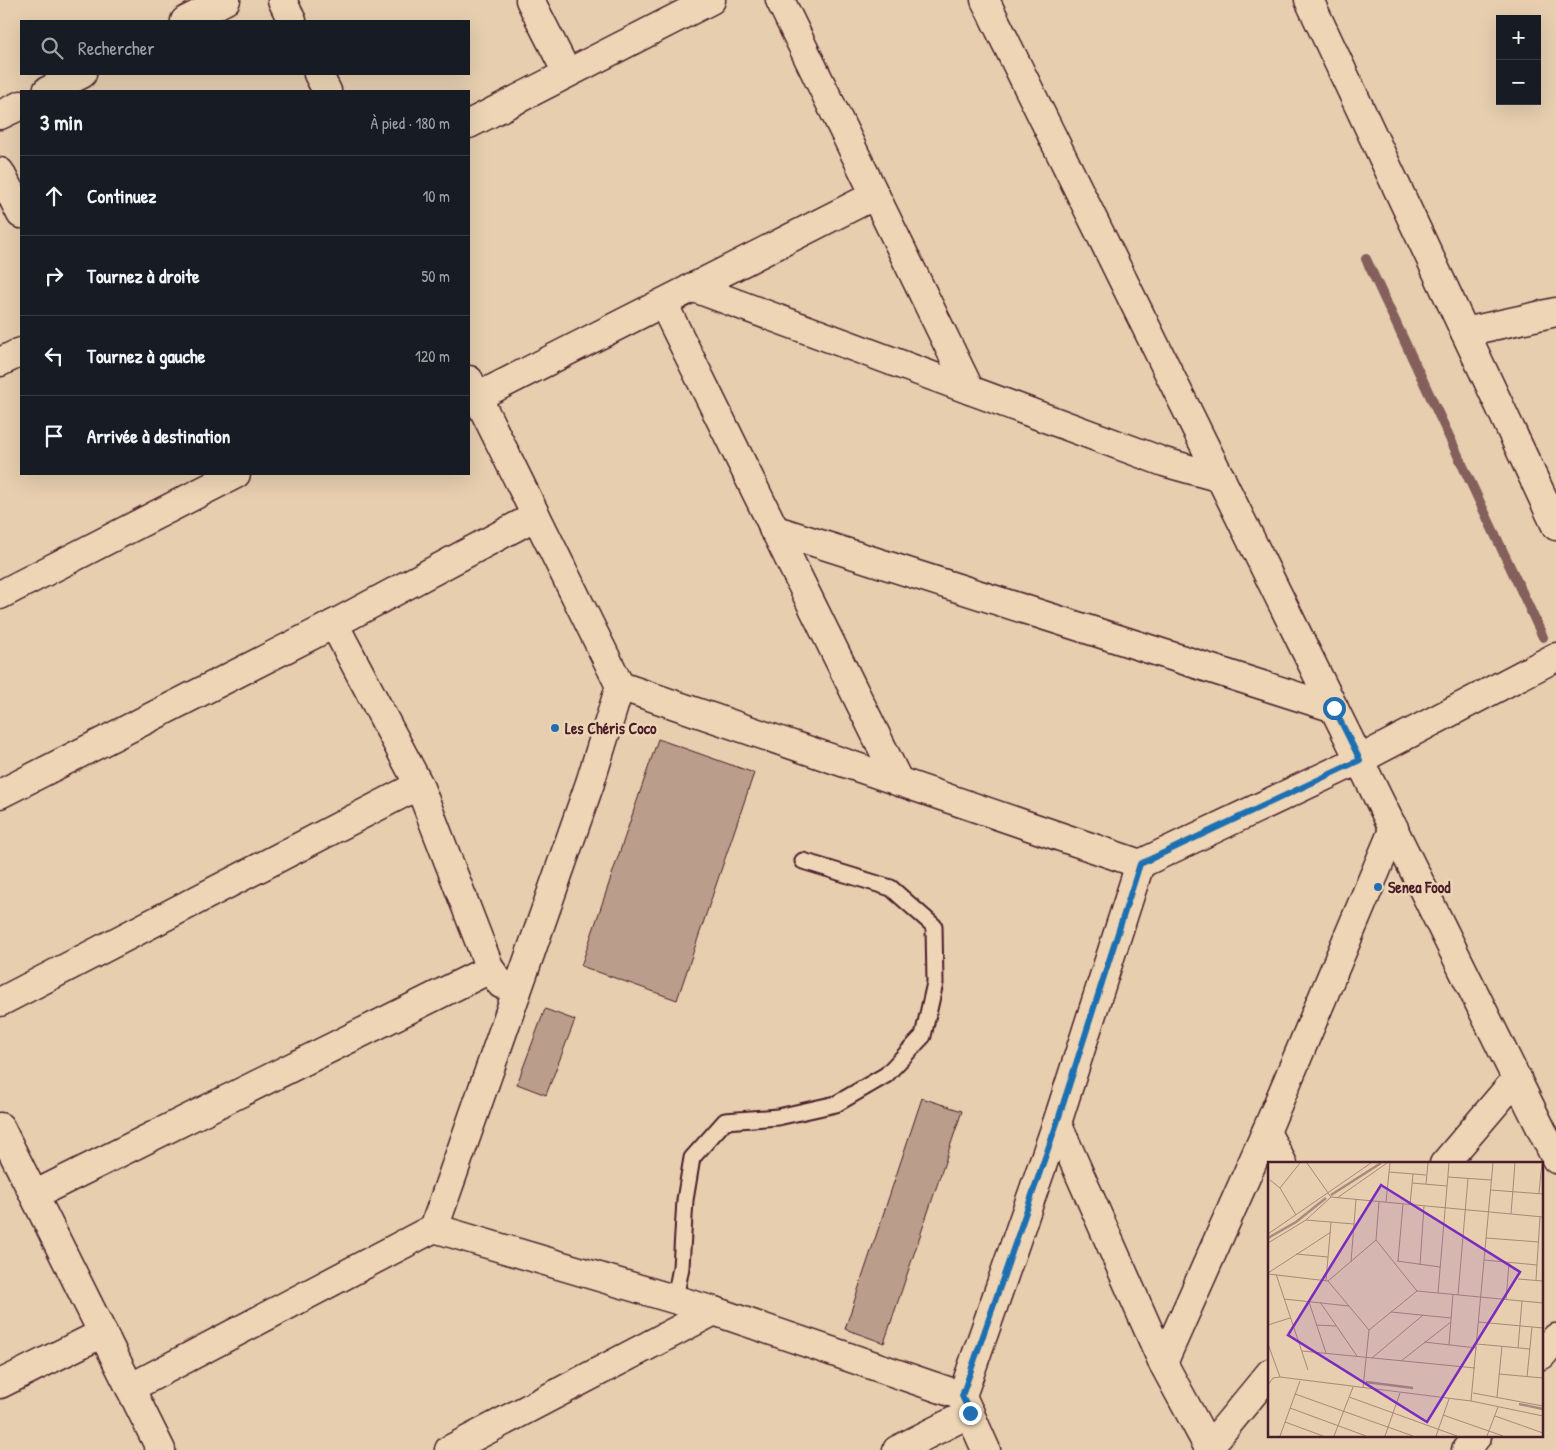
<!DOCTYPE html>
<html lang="fr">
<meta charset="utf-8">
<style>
:root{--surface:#171b24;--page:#20242c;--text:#f1f3f6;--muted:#9ea1a6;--line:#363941}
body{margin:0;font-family:"Patrick Hand",sans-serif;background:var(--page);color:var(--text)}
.controls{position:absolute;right:15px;top:15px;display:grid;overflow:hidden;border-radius:0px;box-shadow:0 5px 20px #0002}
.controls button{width:45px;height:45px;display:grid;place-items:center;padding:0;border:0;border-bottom:1px solid var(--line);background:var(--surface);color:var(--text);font:25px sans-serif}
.stop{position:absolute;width:15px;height:15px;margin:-11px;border:4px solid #1f6fb2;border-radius:50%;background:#fff}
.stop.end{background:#1f6fb2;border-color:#fff;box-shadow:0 1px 5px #0008}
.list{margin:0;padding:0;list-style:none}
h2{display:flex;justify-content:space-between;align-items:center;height:65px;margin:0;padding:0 20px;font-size:21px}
h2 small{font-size:16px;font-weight:400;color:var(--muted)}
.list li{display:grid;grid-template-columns:32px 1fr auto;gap:15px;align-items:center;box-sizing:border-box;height:80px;padding:0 20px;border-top:1px solid var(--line)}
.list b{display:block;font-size:19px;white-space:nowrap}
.list em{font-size:16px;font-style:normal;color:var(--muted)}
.icon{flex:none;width:28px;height:28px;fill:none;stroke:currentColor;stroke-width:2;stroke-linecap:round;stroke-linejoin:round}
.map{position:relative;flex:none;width:1556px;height:1450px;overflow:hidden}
.search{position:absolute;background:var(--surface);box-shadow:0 5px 20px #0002;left:20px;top:20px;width:450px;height:55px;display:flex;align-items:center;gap:12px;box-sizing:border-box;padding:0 18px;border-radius:0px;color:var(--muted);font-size:19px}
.panel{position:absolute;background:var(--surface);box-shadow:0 5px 20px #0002;left:20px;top:90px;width:450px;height:385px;border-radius:0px}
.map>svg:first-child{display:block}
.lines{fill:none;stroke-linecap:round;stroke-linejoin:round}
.stream{stroke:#845f5c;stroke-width:10}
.building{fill:#ba9d8a;stroke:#4a1f2b}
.lane-casing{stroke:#4a1f2b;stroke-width:19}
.street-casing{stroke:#4a1f2b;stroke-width:31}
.secondary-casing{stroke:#4a1f2b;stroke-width:31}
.lane{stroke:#edd5b5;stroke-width:15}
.street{stroke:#edd5b5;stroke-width:28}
.secondary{stroke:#edd5b5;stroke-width:28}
.route{stroke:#1f6fb2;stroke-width:6}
.poi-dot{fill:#1f6fb2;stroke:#edd5b5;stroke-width:2}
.labels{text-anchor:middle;stroke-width:5;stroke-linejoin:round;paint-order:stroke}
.poi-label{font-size:16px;font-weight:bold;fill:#4a1f2b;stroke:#edd5b5;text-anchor:start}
.inset-river{fill:none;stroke:#ab8a7d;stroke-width:2.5}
.inset-road{fill:none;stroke:#a8887a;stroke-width:1}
.view{fill:#7b2cbf;fill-opacity:0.15;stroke:#7b2cbf;stroke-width:2.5}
.inset-edge{fill:none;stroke:#4a1f2b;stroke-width:2.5}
</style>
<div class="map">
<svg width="1556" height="1450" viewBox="0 0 1556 1450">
<rect width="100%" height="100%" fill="#e6ceaf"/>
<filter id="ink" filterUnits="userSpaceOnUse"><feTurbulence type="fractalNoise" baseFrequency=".02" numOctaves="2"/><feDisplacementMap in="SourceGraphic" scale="10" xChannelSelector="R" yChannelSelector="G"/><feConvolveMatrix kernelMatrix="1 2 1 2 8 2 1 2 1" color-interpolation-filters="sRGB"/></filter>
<g filter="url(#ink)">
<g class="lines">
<path class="stream" d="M 1366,259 L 1543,637"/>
</g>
<g class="building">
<path d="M 658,739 L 754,773 L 677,1000 L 581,966 Z"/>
<path d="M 545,1009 L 575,1020 L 546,1095 L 517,1084 Z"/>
<path d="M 922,1098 L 962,1111 L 884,1343 L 845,1329 Z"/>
</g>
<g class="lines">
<g class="lane-casing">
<path id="lane" d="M 675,1299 L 681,1267 L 685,1200 L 692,1158 L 725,1121 L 778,1117 L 836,1104 L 886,1075 L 923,1036 L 935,983 L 934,926 L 891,888 L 803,861"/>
</g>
<g class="street-casing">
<g id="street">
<path d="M 282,0 L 292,21"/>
<path d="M 530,0 L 567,73"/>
<path d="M 780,0 L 970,390"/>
<path d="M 985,0 L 1556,1159"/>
<path d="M 185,21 L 226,0"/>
<path d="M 318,74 L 327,91"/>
<path d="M 47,91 L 82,74"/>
<path d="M 0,115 L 21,105"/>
<path d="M 469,124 L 711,0"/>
<path d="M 0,172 L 21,214"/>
<path d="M 692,287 L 1164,462 L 1221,478"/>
<path d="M 663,303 L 899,782"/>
<path d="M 1465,332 L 1556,312"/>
<path d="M 0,362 L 21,352"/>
<path d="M 477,397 L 875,195"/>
<path d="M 773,529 L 1334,708"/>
<path d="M 0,595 L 236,474"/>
<path d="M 334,624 L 419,785 L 490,969 L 501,984"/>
<path d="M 620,686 L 1140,864 L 1359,760 L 1556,657"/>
<path d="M 0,794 L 334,624 L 536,516"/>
<path d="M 0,1002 L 419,785"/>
<path d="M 1057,1123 L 1163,1363 L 1210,1450"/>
<path d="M 0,1127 L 161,1450"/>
<path d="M 1266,1132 L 1283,1164"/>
<path d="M 1444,1164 L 1517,1078"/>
<path d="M 34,1195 L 490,969"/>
<path d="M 434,1228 L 714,1311 L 962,1396"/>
<path d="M 1542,1355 L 1556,1338"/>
<path d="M 1163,1363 L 1266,1132 L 1394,828"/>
<path d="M 0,1384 L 103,1333"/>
<path d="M 130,1388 L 434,1228 L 590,783 L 620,686 L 469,380"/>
<path d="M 1209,1447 L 1270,1373"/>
<path d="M 449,1450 L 714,1311"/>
<path d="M 897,1450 L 970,1413"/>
<path d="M 986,1450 L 962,1396 L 1057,1123 L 1140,864"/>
<path d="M 1466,1450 L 1477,1436"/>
</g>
</g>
<g class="secondary-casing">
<path id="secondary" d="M 1309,0 L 1556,526"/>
</g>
<use href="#lane" class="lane"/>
<use href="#street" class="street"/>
<use href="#secondary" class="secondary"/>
</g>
</g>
<g class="lines" filter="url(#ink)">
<path class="route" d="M 970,1413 L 962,1396 L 1057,1123 L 1140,864 L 1360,760 L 1334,708"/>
</g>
<g class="poi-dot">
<circle cx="555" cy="728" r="5"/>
<circle cx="1378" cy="887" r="5"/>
</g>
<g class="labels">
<g class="poi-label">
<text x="565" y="734">Les Chéris Coco</text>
<text x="1388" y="893">Senea Food</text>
</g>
</g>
<g transform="translate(1268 1162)">
<rect width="275" height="275" fill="#e6ceaf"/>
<path class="inset-river" d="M 63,33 L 113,1M 0,76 L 28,60 L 58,36M 98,220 L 145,226M 251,242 L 275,247"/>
<path class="inset-road" d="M 39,1 L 63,35 L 275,55M 121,10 L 158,13M 180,15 L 223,18M 2,18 L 12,26 L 28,53M 144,21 L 179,24M 158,22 L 160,1M 12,26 L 32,1M 223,28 L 275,32M 271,31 L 274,1M 69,36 L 119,1M 111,40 L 108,78 L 149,129 L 275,141M 118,40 L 122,1M 142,43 L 145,12M 243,52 L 247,1M 38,58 L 86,62M 0,72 L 103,1M 218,76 L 271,80M 0,81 L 38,58 L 63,35M 28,92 L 60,95M 216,98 L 269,103M 129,99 L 172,105M 130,99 L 135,42M 83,100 L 88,37M 152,103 L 156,44M 0,111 L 63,70M 0,112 L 60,119 L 101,168M 8,112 L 40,208M 250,117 L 275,119M 268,118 L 272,55M 58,119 L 63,60M 60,119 L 108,78M 170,131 L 181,1M 190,133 L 200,16M 16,137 L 81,144M 238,138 L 241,101M 41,140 L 58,191M 52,140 L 89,194M 123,150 L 183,156M 211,160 L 275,166M 0,163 L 22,156M 48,163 L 68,164M 156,180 L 209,186M 0,182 L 12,215M 209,182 L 262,187M 181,183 L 185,132M 250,186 L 254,139M 34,189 L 207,206M 104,196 L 155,153M 133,199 L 183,160M 231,212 L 275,216M 259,215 L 264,165M 0,223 L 5,216 L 12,215 L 203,239 L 275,254M 95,226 L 101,168 L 149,129M 205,231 L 275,244M 27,232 L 145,274M 81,235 L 189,274M 229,235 L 234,184M 203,239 L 225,1M 22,246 L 98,274M 175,253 L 235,274M 227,254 L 275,271M 17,260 L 55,274M 12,274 L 32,219M 66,274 L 85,225M 117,274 L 132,231M 168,274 L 181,237M 219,274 L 230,245"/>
<path class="view" d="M 113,23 L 252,110 L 159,260 L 20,173 Z"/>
<rect width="275" height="275" class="inset-edge"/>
</g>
</svg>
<div class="controls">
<button>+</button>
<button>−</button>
</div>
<div class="stop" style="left:1334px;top:708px"></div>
<div class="stop end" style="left:970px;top:1413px"></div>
<div class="search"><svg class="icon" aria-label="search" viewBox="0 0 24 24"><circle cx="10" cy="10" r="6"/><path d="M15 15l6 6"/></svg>Rechercher</div>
<section class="panel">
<h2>3 min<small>À pied · 180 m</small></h2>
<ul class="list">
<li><svg class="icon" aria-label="ahead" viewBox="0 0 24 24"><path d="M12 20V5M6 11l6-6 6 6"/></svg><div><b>Continuez</b></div><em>10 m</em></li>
<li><svg class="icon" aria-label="right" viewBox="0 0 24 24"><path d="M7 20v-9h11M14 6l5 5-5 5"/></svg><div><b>Tournez à droite</b></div><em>50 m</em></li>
<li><svg class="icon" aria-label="left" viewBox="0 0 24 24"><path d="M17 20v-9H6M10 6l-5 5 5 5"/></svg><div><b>Tournez à gauche</b></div><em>120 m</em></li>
<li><svg class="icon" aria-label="arrive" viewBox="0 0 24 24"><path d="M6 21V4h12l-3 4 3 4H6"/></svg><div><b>Arrivée à destination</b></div></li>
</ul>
</section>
</div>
